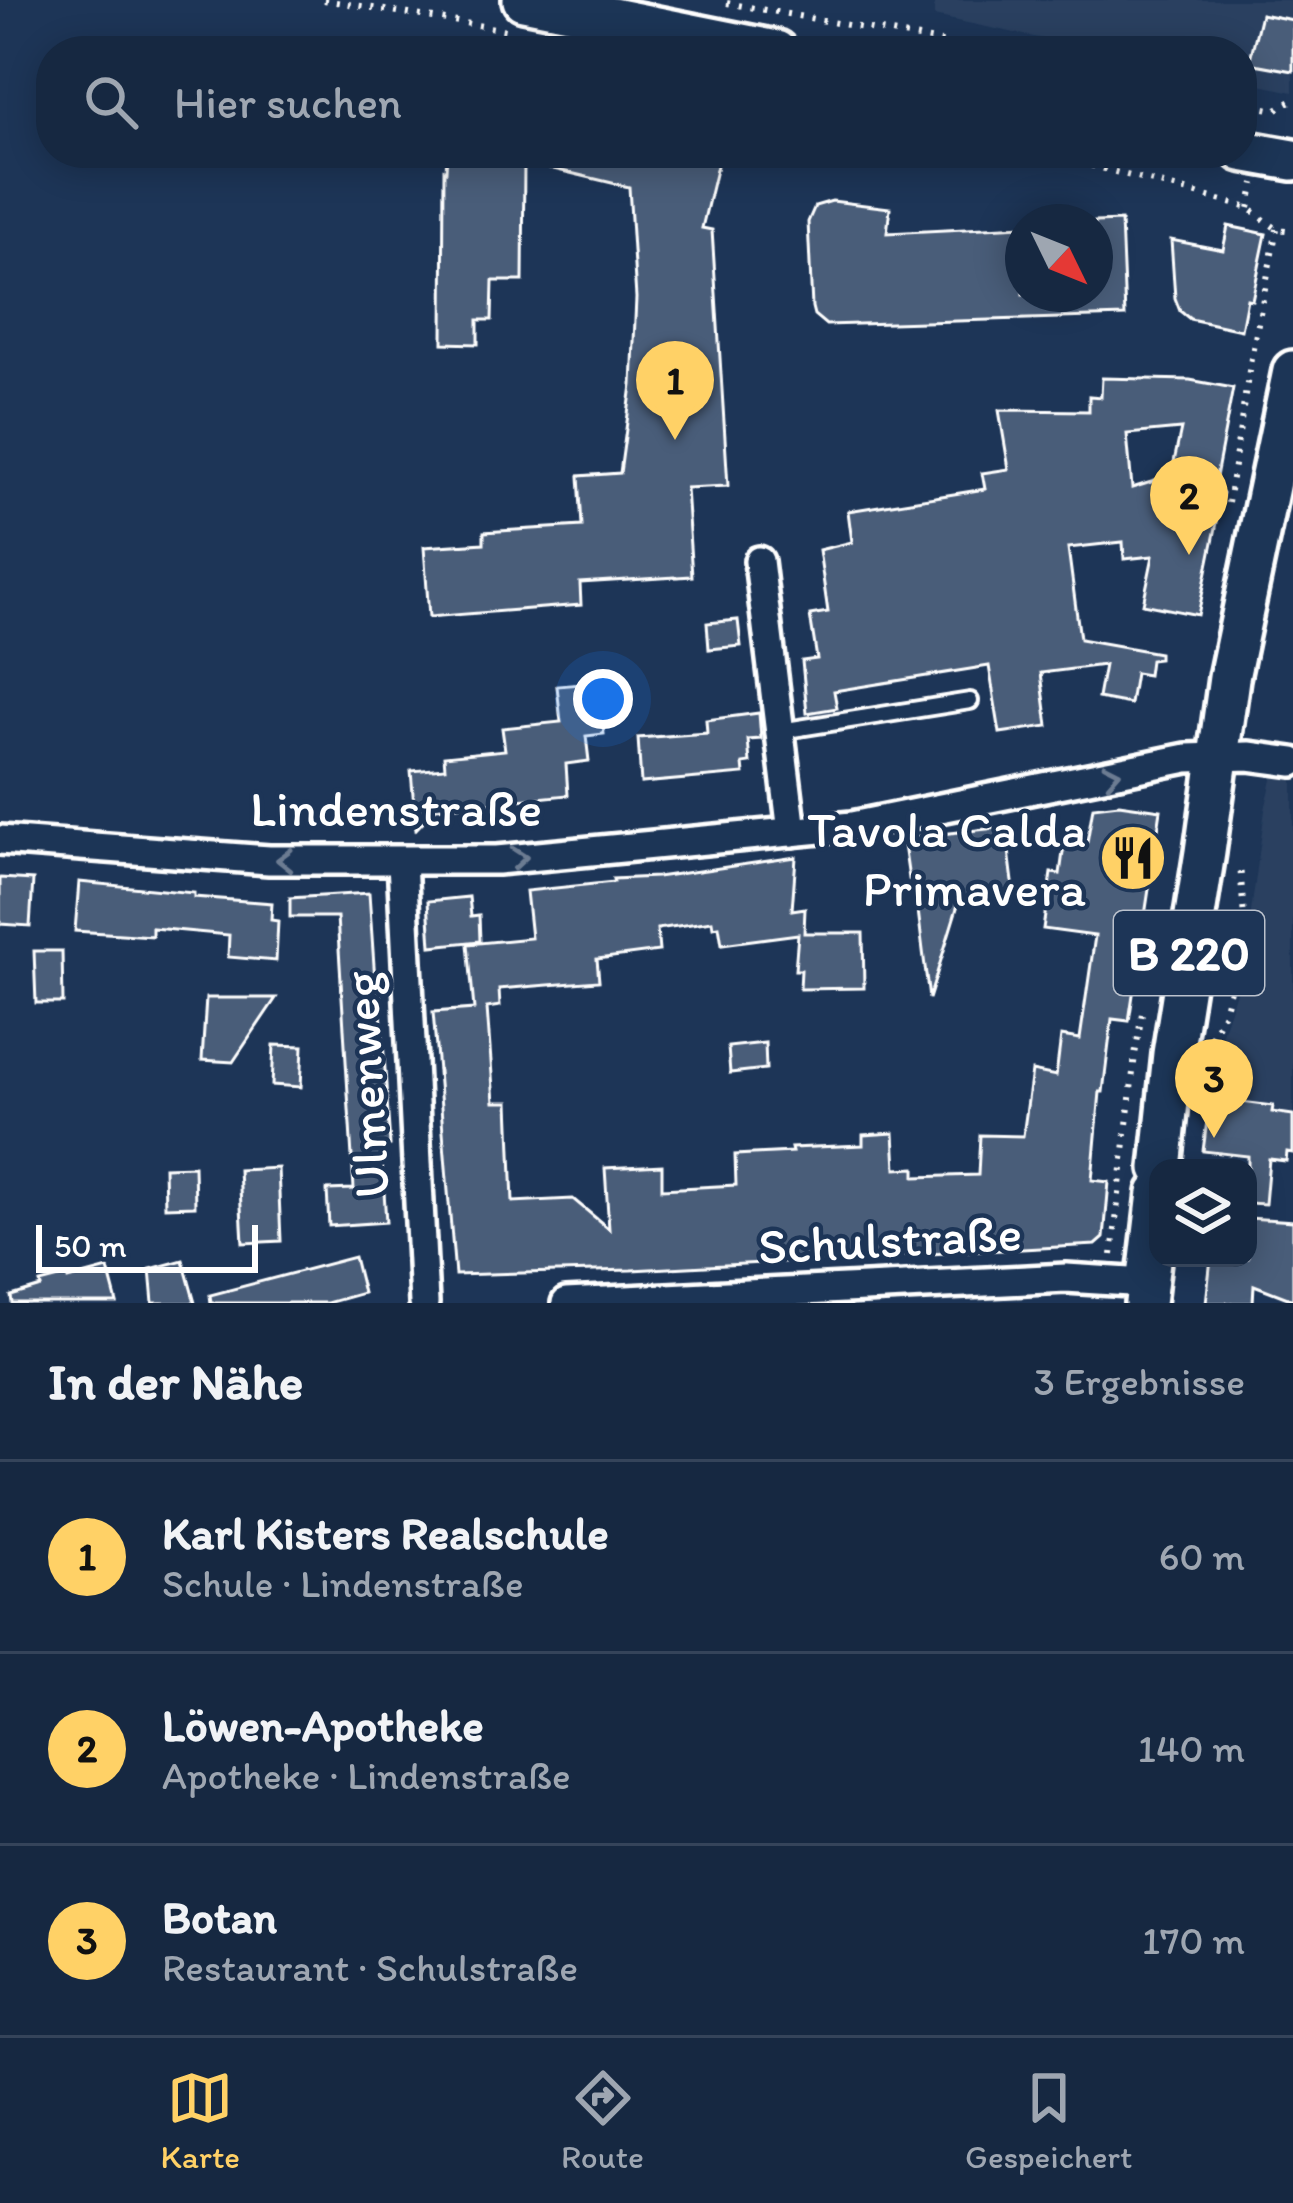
<!DOCTYPE html>
<html lang="de">
<meta charset="utf-8">
<style>
:root{--surface:#162841;--page:#23344c;--text:#f1f3f6;--muted:#9ea6b1;--line:#35445a;--accent:#ffd166}
body{margin:0;font-family:Itim,sans-serif;background:var(--page);color:var(--text)}
.controls{position:absolute;right:36px;bottom:36px;display:grid;overflow:hidden;border-radius:24px;box-shadow:0 6px 30px #0003}
.controls button{width:108px;height:108px;display:grid;place-items:center;padding:0;border:0;border-bottom:3px solid var(--line);background:var(--surface);color:var(--text);font:60px sans-serif}
.compass{position:absolute;left:1005px;top:204px;width:108px;height:108px;border-radius:50%;background:var(--surface);box-shadow:0 6px 30px #0003;rotate:133deg}
.scale{position:absolute;left:36px;bottom:30px;width:222px;box-sizing:border-box;padding-left:12px;border:6px solid #fff;border-top:0;font-size:33px;line-height:42px;white-space:nowrap;color:#fff;-webkit-text-stroke:9px #1d3557;paint-order:stroke}
.you{position:absolute;left:603px;top:699px;width:42px;height:42px;margin:-30px;border:9px solid #fff;border-radius:50%;background:#1a73e8;box-shadow:0 0 0 18px #1a73e833}
.badge{display:grid;place-items:center;width:78px;height:78px;border-radius:50%;background:var(--accent);color:#111;font-size:39px;font-weight:700}
.pin{position:absolute;translate:-50% -99px;filter:drop-shadow(0 3px 6px #0008)}
.pin::after{content:'';position:absolute;top:63px;width:42px;height:36px;background:inherit;clip-path:polygon(0 0,100% 0,50% 100%)}
.list{margin:0;padding:0;list-style:none}
h2{display:flex;justify-content:space-between;align-items:center;height:156px;margin:0;padding:0 48px;font-size:51px}
h2 small{font-size:39px;font-weight:400;color:var(--muted)}
.list li{display:grid;grid-template-columns:78px 1fr auto;gap:36px;align-items:center;box-sizing:border-box;height:192px;padding:0 48px;border-top:3px solid var(--line)}
.list b{display:block;font-size:45px;white-space:nowrap}
.list p{margin:0;font-size:39px;white-space:nowrap;color:var(--muted)}
.list em{font-size:39px;font-style:normal;color:var(--muted)}
.icon{flex:none;width:66px;height:66px;fill:none;stroke:currentColor;stroke-width:2;stroke-linecap:round;stroke-linejoin:round}
.map{position:relative;flex:none;width:1293px;height:1303px;overflow:hidden}
.search{position:absolute;background:var(--surface);box-shadow:0 6px 30px #0003;left:36px;right:36px;top:36px;height:132px;display:flex;align-items:center;gap:30px;box-sizing:border-box;padding:0 42px;border-radius:48px;color:var(--muted);font-size:45px}
.sheet{height:732px;background:var(--surface)}
nav{display:flex;justify-content:space-around;align-items:center;box-sizing:border-box;height:168px;border-top:3px solid var(--line);background:var(--surface);font-size:33px;color:var(--muted)}
nav a{display:grid;justify-items:center;gap:6px}
nav .on{color:var(--accent)}
.map>svg:first-child{display:block}
.built{fill:#2a4161}
.building{fill:#4a5d79;stroke:#fff;stroke-width:3;fill-rule:evenodd}
.lines{fill:none;stroke-linecap:round;stroke-linejoin:round}
.lane-casing{stroke:#fff;stroke-width:22}
.street-casing{stroke:#fff;stroke-width:36}
.primary-casing{stroke:#fff;stroke-width:48}
.path{stroke:#fff;stroke-width:6;stroke-dasharray:3 9;stroke-linecap:butt}
.lane{stroke:#1d3557;stroke-width:14}
.street{stroke:#1d3557;stroke-width:27}
.primary{stroke:#1d3557;stroke-width:39}
.oneway{stroke:#6c7c92}
.labels{text-anchor:middle;stroke-width:9;stroke-linejoin:round;paint-order:stroke}
.shield{fill:#1d3557;stroke:#bbc2cd;stroke-width:3}
.shield-label{font-size:48px;font-weight:bold;fill:#fff}
.street-label{font-size:51px;fill:#fff;stroke:#1d3557}
.poi-label{font-size:51px;fill:#fff;stroke:#1d3557;text-anchor:end}
</style>
<div class="map">
<svg width="1293" height="1303" viewBox="0 0 1293 1303">
<rect width="100%" height="100%" fill="#1d3557"/>
<filter id="ink" filterUnits="userSpaceOnUse"><feTurbulence type="fractalNoise" baseFrequency=".00833" numOctaves="2"/><feDisplacementMap in="SourceGraphic" scale="24" xChannelSelector="R" yChannelSelector="G"/><feConvolveMatrix kernelMatrix="1 2 1 2 8 2 1 2 1" color-interpolation-filters="sRGB"/></filter>
<g filter="url(#ink)">
<g class="built">
<path d="M 934,0 L 1293,0 L 1293,92 L 1242,81 L 1242,51 L 1101,51 L 934,16 Z"/>
<path d="M 1281,741 L 1293,743 L 1293,1116 L 1198,1096 L 1216,1051 L 1243,971 L 1265,810 Z"/>
</g>
<g class="building">
<path d="M 1261,14 L 1293,20 L 1293,71 L 1249,63 Z"/>
<path d="M 447,153 L 524,153 L 524,156 L 524,153 L 720,153 L 702,228 L 712,230 L 728,486 L 686,488 L 692,576 L 580,583 L 581,605 L 429,617 L 424,547 L 484,543 L 484,532 L 582,526 L 579,476 L 620,473 L 632,385 L 636,298 L 629,187 L 524,162 L 523,281 L 493,281 L 492,320 L 478,320 L 478,344 L 443,343 L 444,170 L 446,171 Z"/>
<path d="M 832,201 L 890,208 L 887,233 L 1023,226 L 1023,294 L 1095,294 L 1095,222 L 1121,221 L 1125,316 L 826,325 L 814,315 L 812,307 L 808,222 L 815,206 Z"/>
<path d="M 1228,226 L 1266,234 L 1252,300 L 1247,299 L 1241,330 L 1190,319 L 1180,311 L 1175,298 L 1171,240 L 1223,250 Z"/>
<path d="M 1102,378 L 1190,380 L 1233,388 L 1215,482 L 1223,493 L 1198,615 L 1143,604 L 1153,556 L 1124,559 L 1123,542 L 1068,548 L 1080,639 L 1159,653 L 1159,659 L 1150,660 L 1148,675 L 1135,673 L 1130,704 L 1098,698 L 1104,665 L 1041,673 L 1048,726 L 1000,733 L 989,666 L 834,691 L 837,708 L 807,713 L 802,661 L 817,659 L 810,615 L 828,612 L 819,550 L 852,542 L 848,511 L 985,489 L 982,473 L 1009,469 L 999,410 L 1089,411 L 1089,396 L 1101,397 ZM 1181,429 L 1171,476 L 1132,488 L 1127,434 Z"/>
<path d="M 738,620 L 741,646 L 709,649 L 707,623 Z"/>
<path d="M 581,684 L 583,700 L 600,698 L 604,734 L 586,736 L 589,761 L 566,764 L 568,795 L 436,808 L 416,829 L 411,771 L 445,768 L 444,756 L 505,750 L 502,728 L 561,722 L 557,686 Z"/>
<path d="M 759,713 L 761,739 L 748,740 L 750,763 L 743,764 L 744,774 L 641,783 L 638,738 L 707,733 L 706,720 Z"/>
<path d="M 1119,804 L 1161,810 L 1129,1021 L 1112,1019 L 1103,1092 L 1100,1092 L 1092,1180 L 1109,1182 L 1104,1238 L 1096,1245 L 631,1270 L 455,1275 L 433,1012 L 474,1009 L 468,944 L 531,938 L 526,891 L 614,882 L 613,879 L 657,877 L 796,857 L 792,910 L 805,908 L 804,933 L 863,933 L 864,988 L 800,989 L 801,970 L 795,970 L 798,934 L 722,944 L 719,926 L 713,927 L 712,921 L 657,929 L 659,951 L 597,959 L 599,981 L 499,989 L 500,1006 L 487,1008 L 494,1102 L 509,1102 L 513,1202 L 573,1199 L 609,1229 L 605,1168 L 662,1165 L 662,1189 L 736,1185 L 735,1155 L 792,1152 L 791,1148 L 863,1145 L 863,1135 L 894,1133 L 896,1169 L 915,1168 L 915,1177 L 978,1175 L 980,1135 L 1023,1136 L 1032,1071 L 1056,1076 L 1061,1036 L 1080,1039 L 1095,936 L 1043,929 L 1051,873 L 1060,874 L 1064,845 L 1086,848 L 1093,807 Z"/>
<path d="M 1006,827 L 1014,890 L 960,898 L 929,999 L 914,878 L 909,879 L 903,838 Z"/>
<path d="M 0,878 L 33,880 L 30,926 L 0,924 Z"/>
<path d="M 79,882 L 194,893 L 194,897 L 272,903 L 271,920 L 278,921 L 276,961 L 228,957 L 229,935 L 152,928 L 152,936 L 75,931 Z"/>
<path d="M 369,893 L 375,980 L 379,980 L 390,1145 L 381,1145 L 386,1222 L 329,1226 L 327,1190 L 354,1189 L 337,917 L 290,917 L 290,898 Z"/>
<path d="M 469,897 L 471,916 L 479,915 L 480,941 L 431,946 L 428,901 Z"/>
<path d="M 34,951 L 62,951 L 63,1003 L 36,1003 Z"/>
<path d="M 206,998 L 276,998 L 233,1062 L 202,1060 Z"/>
<path d="M 765,1043 L 766,1069 L 730,1073 L 728,1047 Z"/>
<path d="M 274,1045 L 303,1046 L 301,1087 L 272,1085 Z"/>
<path d="M 1210,1098 L 1273,1106 L 1272,1112 L 1293,1115 L 1293,1153 L 1287,1152 L 1286,1161 L 1269,1159 L 1265,1204 L 1248,1203 L 1248,1156 L 1203,1151 Z"/>
<path d="M 194,1166 L 195,1206 L 165,1207 L 164,1167 Z"/>
<path d="M 278,1168 L 281,1241 L 243,1243 L 239,1170 Z"/>
<path d="M 1248,1218 L 1293,1221 L 1293,1300 L 1254,1285 L 1253,1303 L 1206,1303 L 1211,1258 L 1248,1258 Z"/>
<path d="M 354,1257 L 363,1293 L 327,1303 L 211,1303 L 210,1295 Z"/>
<path d="M 183,1260 L 195,1303 L 153,1303 L 150,1269 Z"/>
<path d="M 108,1269 L 117,1303 L 12,1303 L 11,1296 L 41,1287 L 40,1283 L 67,1276 L 68,1280 Z"/>
</g>
<g class="lines">
<g class="lane-casing">
<path id="lane" d="M 780,731 L 970,701"/>
</g>
<g class="street-casing">
<g id="street">
<path d="M 759,561 L 792,832"/>
<path d="M 0,840 L 269,860 L 497,860 L 852,826 L 1187,758 L 1249,756 L 1293,762"/>
<path d="M 402,861 L 424,1303"/>
<path d="M 566,1303 L 1066,1278 L 1146,1283"/>
</g>
</g>
<g class="primary-casing">
<g id="primary">
<path d="M 523,0 L 776,51"/>
<path d="M 1242,151 L 1293,160"/>
<path d="M 1161,1168 L 1173,1054 L 1205,852 L 1229,678 L 1293,371"/>
<path d="M 1145,1303 L 1158,1193"/>
</g>
</g>
<g class="path">
<path d="M 324,0 L 507,30"/>
<path d="M 727,3 L 990,51"/>
<path d="M 1242,103 L 1275,110 L 1293,100"/>
<path d="M 1045,153 L 1249,208 L 1277,229 L 1293,231"/>
<path d="M 1249,208 L 1255,183"/>
<path d="M 1228,503 L 1251,358 L 1277,229"/>
<path d="M 1211,1037 L 1224,1012 L 1245,932 L 1240,864"/>
<path d="M 1112,1255 L 1135,1055 L 1143,1007"/>
</g>
<use href="#lane" class="lane"/>
<use href="#street" class="street"/>
<use href="#primary" class="primary"/>
</g>
<defs><path id="oneway-chevron" d="M-2-3.5L2.5 0L-2 3.5" fill="none" stroke-width="1.6" stroke-linecap="round" stroke-linejoin="round" transform="scale(3)"/></defs>
<g class="oneway">
<use href="#oneway-chevron" transform="translate(1112 774) rotate(-11)"/>
<use href="#oneway-chevron" transform="translate(519 858) rotate(-5)"/>
<use href="#oneway-chevron" transform="translate(285 860) rotate(-179)"/>
</g>
</g>
<defs>
<g id="restaurant-disc" transform="scale(3.45)"><circle r="9.5" fill="#ffd166" stroke="#1d3557"/><path d="M-5-6h1v4h1v-4h1v4h1v-4h1v5L-1.5 .5V6h-2V.5L-5-1ZM5-6V6H3V1.5H1.5Q1.5-4 5-6Z" fill="#111"/></g>
</defs>
<g fill-rule="evenodd">
<use href="#restaurant-disc" x="1133" y="858"/>
</g>
<g class="labels">
<rect class="shield" x="1114" y="911" width="150" height="84" rx="9"/>
<g class="shield-label">
<text x="1189" y="970">B 220</text>
</g>
<g class="street-label">
<text x="396" y="826">Lindenstraße</text>
<text transform="translate(365 1085) rotate(-93)" y="18">Ulmenweg</text>
<text transform="translate(890 1239) rotate(-3)" y="18">Schulstraße</text>
</g>
<g class="poi-label">
<text x="1086" y="847">Tavola Calda<tspan x="1086" dy="59">Primavera</tspan></text>
</g>
</g>
</svg>
<div class="controls">
<button><svg class="icon" aria-label="layers" viewBox="0 0 24 24"><path d="M12 4l9 5-9 5-9-5zM3 14l9 5 9-5"/></svg></button>
</div>
<svg class="compass" viewBox="-18 -18 36 36"><path d="M0-13l5 13h-10z" fill="#e53935"/><path d="M0 13l5-13h-10z" fill="#9ea6b1"/></svg>
<div class="scale">50 m</div>
<div class="you"></div>
<div class="pin badge" style="left:675px;top:440px">1</div>
<div class="pin badge" style="left:1189px;top:555px">2</div>
<div class="pin badge" style="left:1214px;top:1138px">3</div>
<div class="search"><svg class="icon" aria-label="search" viewBox="0 0 24 24"><circle cx="10" cy="10" r="6"/><path d="M15 15l6 6"/></svg>Hier suchen</div>
</div>
<section class="sheet">
<h2>In der Nähe<small>3 Ergebnisse</small></h2>
<ul class="list">
<li><span class="badge">1</span><div><b>Karl Kisters Realschule</b><p>Schule · Lindenstraße</p></div><em>60 m</em></li>
<li><span class="badge">2</span><div><b>Löwen-Apotheke</b><p>Apotheke · Lindenstraße</p></div><em>140 m</em></li>
<li><span class="badge">3</span><div><b>Botan</b><p>Restaurant · Schulstraße</p></div><em>170 m</em></li>
</ul>
</section>
<nav>
<a class="on"><svg class="icon" aria-label="map" viewBox="0 0 24 24"><path d="M3 6l6-2 6 2 6-2v14l-6 2-6-2-6 2zM9 4v14M15 6v14"/></svg>Karte</a>
<a><svg class="icon" aria-label="directions" viewBox="0 0 24 24"><path d="M12 3l9 9-9 9-9-9zM9 14v-3h6M13 9l2 2-2 2"/></svg>Route</a>
<a><svg class="icon" aria-label="saved" viewBox="0 0 24 24"><path d="M7 4h10v16l-5-4-5 4z"/></svg>Gespeichert</a>
</nav>
